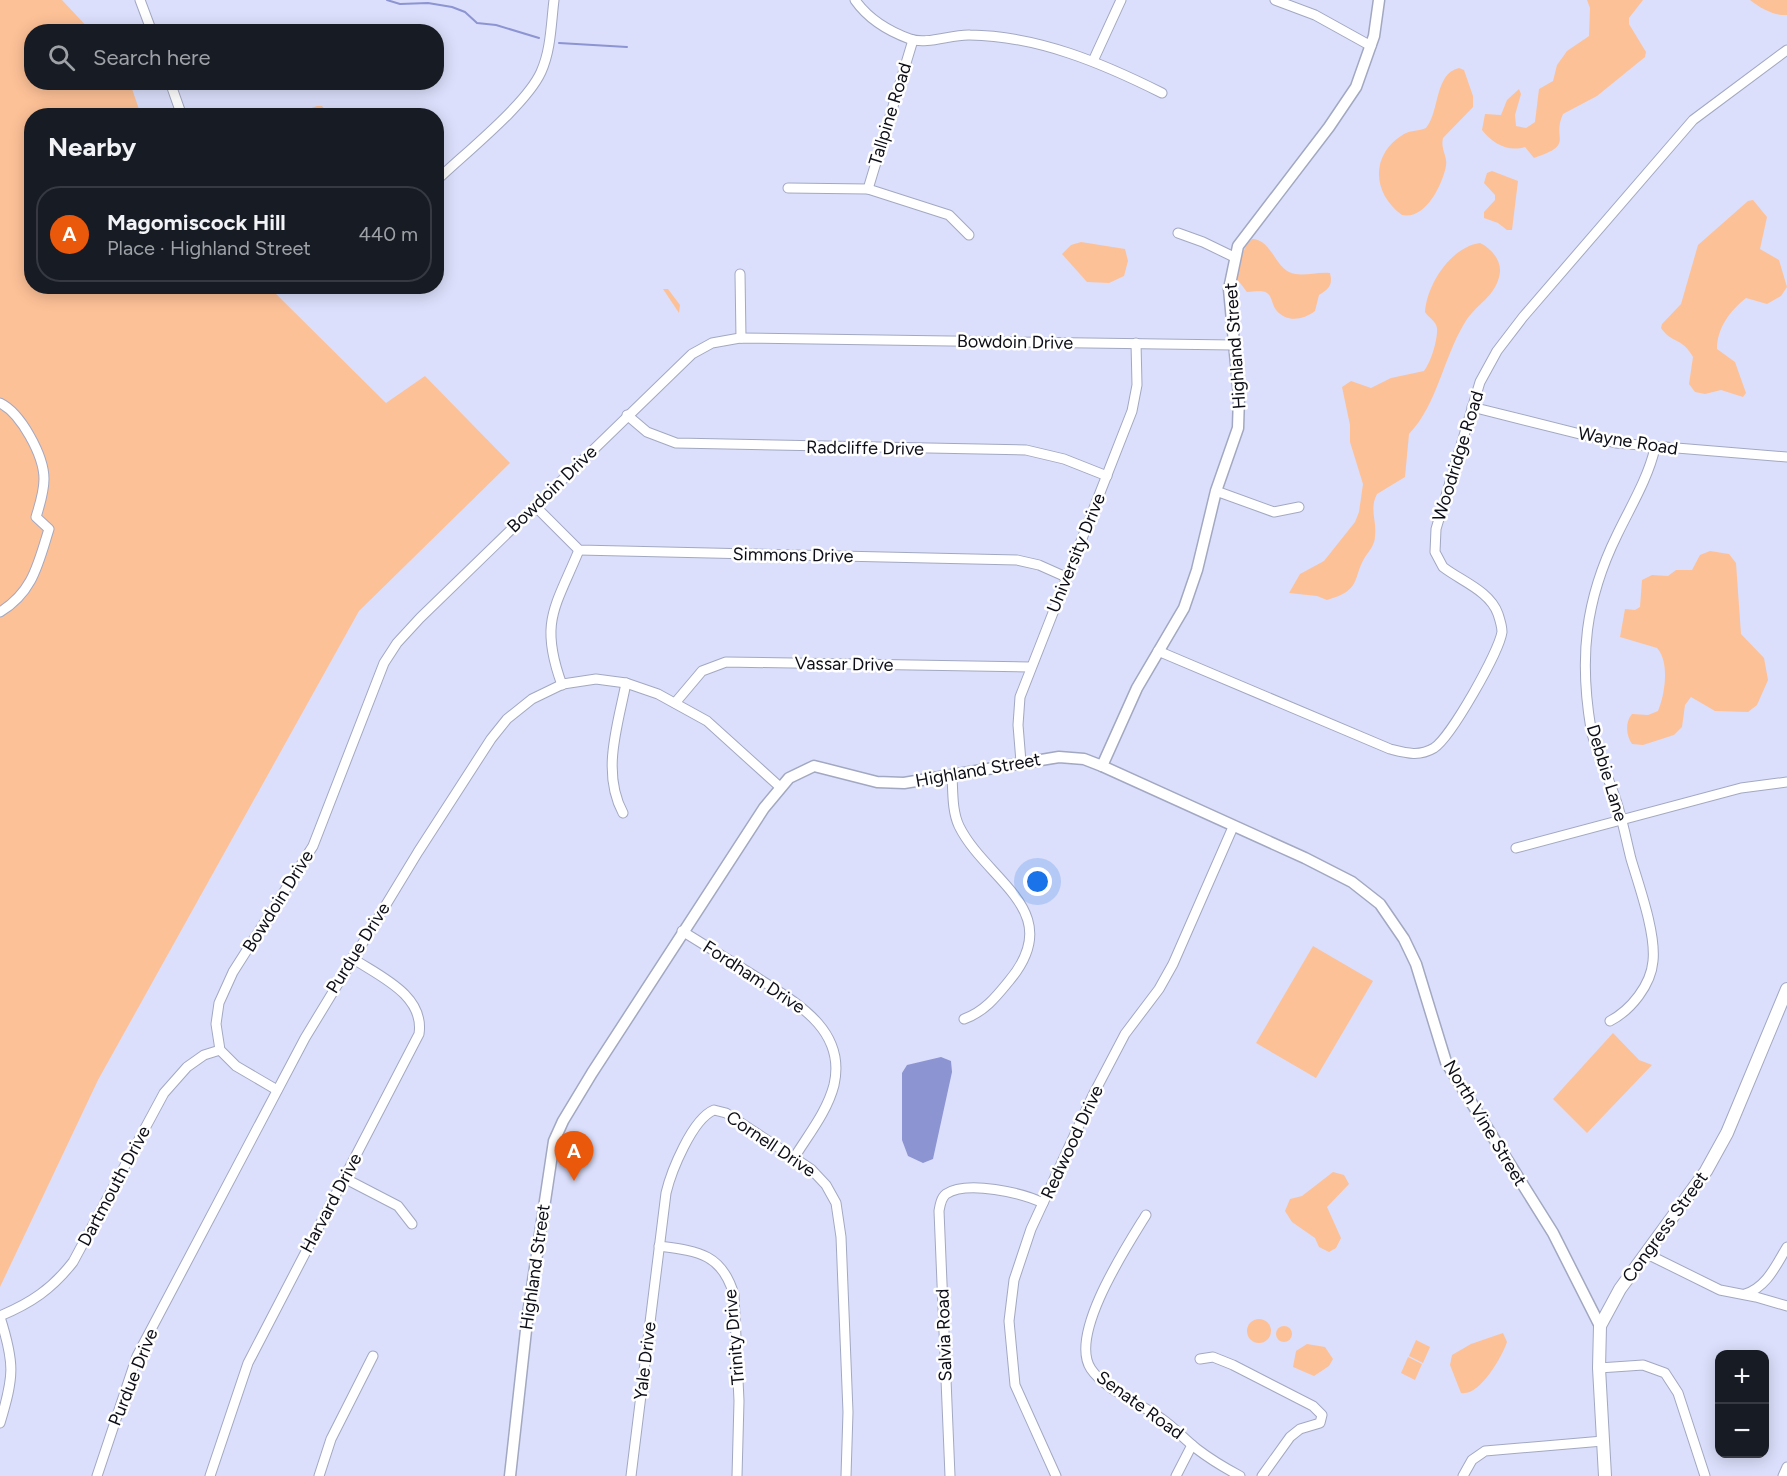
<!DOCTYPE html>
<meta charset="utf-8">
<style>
:root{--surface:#171b24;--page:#242831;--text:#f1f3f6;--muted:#9ea1a6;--line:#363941;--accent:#ea580c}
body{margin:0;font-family:Figtree,sans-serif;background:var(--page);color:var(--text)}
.controls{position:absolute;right:18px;bottom:18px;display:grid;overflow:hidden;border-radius:12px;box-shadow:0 3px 15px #0003}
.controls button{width:54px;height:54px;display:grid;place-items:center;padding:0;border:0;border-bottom:2px solid var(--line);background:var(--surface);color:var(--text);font:30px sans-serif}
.you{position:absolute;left:1038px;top:882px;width:21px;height:21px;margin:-15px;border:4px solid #fff;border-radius:50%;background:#1a73e8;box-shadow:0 0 0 9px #1a73e833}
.badge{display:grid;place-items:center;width:39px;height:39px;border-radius:50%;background:var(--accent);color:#fff;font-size:20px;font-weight:700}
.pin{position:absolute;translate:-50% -50px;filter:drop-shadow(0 2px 3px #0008)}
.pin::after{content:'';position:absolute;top:32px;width:21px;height:18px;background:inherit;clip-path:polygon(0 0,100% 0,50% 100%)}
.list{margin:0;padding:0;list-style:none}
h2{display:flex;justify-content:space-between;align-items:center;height:78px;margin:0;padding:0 24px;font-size:26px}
h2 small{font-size:20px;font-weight:400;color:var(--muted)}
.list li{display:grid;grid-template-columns:39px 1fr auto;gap:18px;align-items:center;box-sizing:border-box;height:96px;margin:0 12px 12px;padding:0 12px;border:2px solid var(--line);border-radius:24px}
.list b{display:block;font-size:22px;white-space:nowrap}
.list p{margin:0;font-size:20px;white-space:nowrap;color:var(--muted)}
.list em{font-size:20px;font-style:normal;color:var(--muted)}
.icon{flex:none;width:33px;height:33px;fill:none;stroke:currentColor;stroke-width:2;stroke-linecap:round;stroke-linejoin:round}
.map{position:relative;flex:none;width:1787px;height:1476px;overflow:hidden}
.search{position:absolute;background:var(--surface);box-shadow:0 3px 15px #0003;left:24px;top:24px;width:420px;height:66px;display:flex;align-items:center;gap:15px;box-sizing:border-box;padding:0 21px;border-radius:24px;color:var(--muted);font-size:22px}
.panel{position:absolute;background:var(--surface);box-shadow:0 3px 15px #0003;left:24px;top:108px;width:420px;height:186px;border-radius:24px}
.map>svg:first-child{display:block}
.green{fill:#fdc197}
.water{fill:#8c94d1}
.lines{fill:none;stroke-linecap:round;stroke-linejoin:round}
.stream{stroke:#8c94d1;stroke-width:2}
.minor-casing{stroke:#a3a8c2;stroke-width:11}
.tertiary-casing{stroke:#a3a8c2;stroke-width:13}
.secondary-casing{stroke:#a3a8c2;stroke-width:14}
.minor{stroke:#fff;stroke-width:9}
.tertiary{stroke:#fff;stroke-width:10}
.secondary{stroke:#fff;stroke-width:12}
.labels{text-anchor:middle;stroke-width:5;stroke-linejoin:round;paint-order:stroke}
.street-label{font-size:18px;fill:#0d0e17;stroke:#fff}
</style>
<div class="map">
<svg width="1787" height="1476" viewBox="0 0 1787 1476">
<rect width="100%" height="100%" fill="#dbdffb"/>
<g class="green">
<path d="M 0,0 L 62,0 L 91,31 L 32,32 L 32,82 L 130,83 L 141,115 L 32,116 L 32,286 L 269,287 L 386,403 L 425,376 L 510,463 L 359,611 L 98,1080 L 0,1287 Z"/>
<path d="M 1587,0 L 1643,0 L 1629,18 L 1629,24 L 1646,52 L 1645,57 L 1597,96 L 1563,114 C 1551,140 1576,144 1534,158 L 1525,147 C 1508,152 1493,144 1482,130 L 1485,114 L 1501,115 L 1507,100 L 1519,89 L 1521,94 L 1515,115 L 1516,126 L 1526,128 L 1535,122 L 1539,89 L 1553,81 L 1557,65 L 1567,51 L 1589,36 L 1590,8 Z"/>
<path d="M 1750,0 L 1787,0 L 1787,15 C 1774,16 1760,8 1750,0 Z"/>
<path d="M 1459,68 L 1464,70 L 1473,96 L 1473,107 L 1443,138 C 1440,148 1448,157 1446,166 C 1442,186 1425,220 1402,215 C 1372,193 1370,154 1404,134 C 1411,130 1419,131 1426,128 C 1440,111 1434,74 1459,68 Z"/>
<path d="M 317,106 L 322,106 L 329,115 L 304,115 L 306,110 Z"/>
<path d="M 1492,171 L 1518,181 L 1512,230 L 1507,230 L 1498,223 L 1484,218 L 1484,212 L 1495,200 L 1495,195 L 1484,183 L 1487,173 Z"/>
<path d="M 1753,200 L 1767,217 L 1760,249 L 1779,260 L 1787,287 L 1781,296 L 1767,304 L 1746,298 C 1730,311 1717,328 1717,349 L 1735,362 L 1746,393 L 1743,397 L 1721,390 L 1705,394 L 1695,392 L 1689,384 L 1693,357 C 1682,337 1672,344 1661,328 L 1662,324 L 1681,304 L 1698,245 L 1748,201 Z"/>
<path d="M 1252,239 C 1270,239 1274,264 1289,272 C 1302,278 1316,271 1330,273 C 1333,285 1329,289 1319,295 L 1315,311 C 1303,320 1287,323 1276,310 C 1272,305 1272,296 1267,293 C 1262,290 1253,292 1247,292 L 1237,279 C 1238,266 1242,248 1252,239 Z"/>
<path d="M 1081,242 L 1125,249 L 1128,261 L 1124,276 L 1109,283 L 1087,282 L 1062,254 L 1071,245 Z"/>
<path d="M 1480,243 C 1491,248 1501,260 1500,272 C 1497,297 1475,304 1464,324 C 1443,359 1437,405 1409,434 L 1405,477 L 1377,494 C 1369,509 1377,521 1375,536 C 1375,544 1370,550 1365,557 C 1352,579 1362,590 1327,600 L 1317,596 L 1289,593 L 1300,574 L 1324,561 L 1355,522 L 1359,512 L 1363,484 L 1350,442 L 1350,425 L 1342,387 L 1351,381 L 1371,388 L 1391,378 L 1424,371 C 1431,362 1438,339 1437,328 C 1436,321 1428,317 1425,312 C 1427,284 1451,247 1480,243 Z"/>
<path d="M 663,289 L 668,289 L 680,305 L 679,313 Z"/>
<path d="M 1710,551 L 1729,554 L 1736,563 L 1741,634 L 1764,658 L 1768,680 L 1757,705 L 1748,712 L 1715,711 L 1691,697 L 1685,705 L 1682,727 L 1674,735 L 1643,745 L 1632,744 C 1626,735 1625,722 1632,714 L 1648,715 L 1658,711 C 1665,695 1670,662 1657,648 L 1620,637 L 1625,609 L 1635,610 L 1640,607 L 1642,580 L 1652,575 L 1668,576 L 1676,570 L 1692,570 L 1700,555 Z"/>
<path d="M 1313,946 L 1373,981 L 1316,1078 L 1256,1043 Z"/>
<path d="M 1613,1033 L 1639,1060 L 1652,1065 L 1587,1133 L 1553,1099 Z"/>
<path d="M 1333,1172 L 1344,1175 L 1349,1184 L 1327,1207 L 1341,1238 L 1336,1248 L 1329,1252 L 1319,1247 L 1315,1238 L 1292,1222 L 1285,1211 L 1290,1199 L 1302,1196 Z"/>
<circle cx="1259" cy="1331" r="12"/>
<circle cx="1284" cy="1334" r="8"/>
<path d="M 1503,1333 L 1507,1342 C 1502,1357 1479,1397 1461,1393 L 1450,1365 L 1452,1355 L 1471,1344 Z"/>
<path d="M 1416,1340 L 1430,1347 L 1423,1363 L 1409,1356 Z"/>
<path d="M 1307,1344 L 1325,1347 L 1333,1359 L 1329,1366 L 1314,1376 L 1293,1367 L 1296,1351 Z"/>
<path d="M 1408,1357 L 1422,1364 L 1415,1380 L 1401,1373 Z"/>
</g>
<path class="water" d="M 941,1057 L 951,1061 L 952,1072 L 933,1159 L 923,1163 L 908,1156 L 902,1140 L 902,1073 L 907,1065 Z"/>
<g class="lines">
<g class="stream">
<path d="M 387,0 L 400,4 L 428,3 L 452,7 L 465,12 L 477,23 L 496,25 L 539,38"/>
<path d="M 559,43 L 627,47"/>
</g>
<g class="minor-casing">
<g id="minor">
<path d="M 140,0 L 152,32"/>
<path d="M 855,0 C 869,20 888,31 910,39 C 927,45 952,34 970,35 C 1038,36 1102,63 1162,93"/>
<path d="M 1275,0 L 1315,15 L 1371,46"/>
<path d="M 1093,61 L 1121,0"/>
<path d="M 170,82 L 182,116"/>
<path d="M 436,181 C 464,154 526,105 541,72 C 551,50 551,24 554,0"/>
<path d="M 788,188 L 868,189 L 949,215 L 969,235"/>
<path d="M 868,189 L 913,40"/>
<path d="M 1178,233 L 1203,242 L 1234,257"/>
<path d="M 740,274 L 741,338"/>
<path d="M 0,403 C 21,413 44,456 44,479 C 44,492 40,504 36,517 L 49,529 C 38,564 33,592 0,612"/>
<path d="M 1472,407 L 1616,443 L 1787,457"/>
<path d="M 627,415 L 647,432 L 676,443 L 1026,450 L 1064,459 L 1107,476"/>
<path d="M 1216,491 L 1274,512 L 1299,507"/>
<path d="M 535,506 L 579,550 L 1017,560 L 1039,565 L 1066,577"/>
<path d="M 1158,651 L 1390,749 C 1406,753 1419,757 1434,748 C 1451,737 1499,652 1502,632 C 1502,626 1500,620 1498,614 C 1490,591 1461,581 1443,567 L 1435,552 L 1436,529 L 1480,382 L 1497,351 L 1523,317 L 1693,120 L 1787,50"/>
<path d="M 562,685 C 539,622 555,608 579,550"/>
<path d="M 675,703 L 702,671 L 726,662 L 1030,667"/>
<path d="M 1021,762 L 1018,725 L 1020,697 L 1132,411 L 1137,385 L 1136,343"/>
<path d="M 952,776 C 953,792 952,811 959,826 C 986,881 1068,911 1009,981 C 996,997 984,1012 964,1019"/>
<path d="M 623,813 C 601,772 618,725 626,683"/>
<path d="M 1516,848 L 1741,788 L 1787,782"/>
<path d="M 682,931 C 706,946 729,960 753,975 C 793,1001 847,1028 834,1085 C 827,1112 808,1135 794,1158"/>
<path d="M 1610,1021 C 1631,1010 1651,985 1653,961 C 1656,933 1639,886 1631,859 C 1625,835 1621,811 1612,789 C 1605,769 1595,749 1591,729 C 1579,658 1585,600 1617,535 C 1631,506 1648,478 1655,448"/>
<path d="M 277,1090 L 236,1066 L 220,1050 L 216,1024 L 219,1003 L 233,972 L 313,846 L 384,663 L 397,643 L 420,618 L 692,354 L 712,343 L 740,338 L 1233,345"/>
<path d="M 344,1178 L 398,1206 L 412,1224"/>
<path d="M 1146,1215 C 1127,1246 1068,1335 1091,1369 C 1105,1390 1142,1404 1162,1419 C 1175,1428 1185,1440 1197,1449 C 1210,1459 1225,1468 1240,1476"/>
<path d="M 659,1246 C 697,1251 722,1253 734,1295 L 739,1401 L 737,1476"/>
<path d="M 1645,1253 L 1720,1290 L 1756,1297 L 1787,1306"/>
<path d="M 1745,1294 C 1767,1287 1776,1265 1787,1247"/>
<path d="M 0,1316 C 31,1303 52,1289 73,1262 L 164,1093 L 187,1067 L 204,1055 L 220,1050"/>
<path d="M 0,1317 C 15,1364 14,1376 0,1423"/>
<path d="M 1200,1359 L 1213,1357 L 1233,1365 L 1313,1406 L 1322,1415 L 1320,1423 L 1300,1429 L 1290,1437 L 1262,1476"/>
<path d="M 1599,1368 L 1643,1365 L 1665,1373 L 1678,1393 L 1705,1476"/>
<path d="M 97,1476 L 137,1356 L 305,1038 L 418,852 L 491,739 L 507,719 L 532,699 L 563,684 L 596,679 L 626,683 L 658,694 L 707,721 L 780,787"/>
<path d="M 210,1476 L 248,1363 L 419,1034 C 425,995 379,976 352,958"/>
<path d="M 319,1476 L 331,1439 L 373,1356"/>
<path d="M 631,1476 L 666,1193 C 671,1172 692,1119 714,1110 L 726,1113 L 811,1169 L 826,1185 L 836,1203 L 841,1237 L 848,1412 L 846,1476"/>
<path d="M 950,1476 L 939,1211 C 940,1205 941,1198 946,1194 C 967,1180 1023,1193 1043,1203"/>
<path d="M 1056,1476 L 1015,1385 L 1009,1321 L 1014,1280 L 1031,1229 L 1093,1095 L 1125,1034 L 1159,989 L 1173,964 L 1233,827"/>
<path d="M 1176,1476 L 1192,1445"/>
<path d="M 1463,1476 L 1472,1460 L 1485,1451 L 1603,1441"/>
<path d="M 1783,1476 L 1787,1467"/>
</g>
</g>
<g class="tertiary-casing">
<g id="tertiary">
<path d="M 1102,766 L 1305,858 L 1352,882 L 1380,904 L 1404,939 L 1416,964 L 1446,1062 L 1553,1233 L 1600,1326"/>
<path d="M 510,1476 L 527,1321 L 554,1141 L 563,1121 L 592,1073 L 764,808 L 789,778 L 814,766 L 877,782 L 904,783 L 1059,757 L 1084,759 L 1102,766 L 1137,688 L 1184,608 L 1197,570 L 1216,491 L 1238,428 L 1239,396 L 1229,289 L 1238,246 L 1329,127 L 1356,87 L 1374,36 L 1379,0"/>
</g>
</g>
<g class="secondary-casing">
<path id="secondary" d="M 1605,1476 L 1599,1368 L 1600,1326 L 1620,1289 L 1706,1171 L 1727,1133 L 1787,989"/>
</g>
<use href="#minor" class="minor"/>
<use href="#tertiary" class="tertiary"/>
<use href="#secondary" class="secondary"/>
</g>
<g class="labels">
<g class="street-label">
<text transform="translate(890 114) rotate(-73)" y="6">Tallpine Road</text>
<text transform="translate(1015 342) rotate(1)" y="6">Bowdoin Drive</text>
<text transform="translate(1235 346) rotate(-94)" y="6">Highland Street</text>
<text transform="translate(1628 441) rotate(9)" y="6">Wayne Road</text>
<text transform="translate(865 448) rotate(1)" y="6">Radcliffe Drive</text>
<text transform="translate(1458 456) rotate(-73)" y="6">Woodridge Road</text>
<text transform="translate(552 489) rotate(-44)" y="6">Bowdoin Drive</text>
<text transform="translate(1076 553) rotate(-68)" y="6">University Drive</text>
<text transform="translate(793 555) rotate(1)" y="6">Simmons Drive</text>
<text transform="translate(844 664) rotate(1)" y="6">Vassar Drive</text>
<text transform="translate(978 770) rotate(-10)" y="6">Highland Street</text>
<text transform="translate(1607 773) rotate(73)" y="6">Debbie Lane</text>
<text transform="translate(278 901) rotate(-58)" y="6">Bowdoin Drive</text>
<text transform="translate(358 948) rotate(-58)" y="6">Purdue Drive</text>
<text transform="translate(754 977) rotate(33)" y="6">Fordham Drive</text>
<text transform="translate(1485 1123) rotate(59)" y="6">North Vine Street</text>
<text transform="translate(1072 1142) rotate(-65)" y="6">Redwood Drive</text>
<text transform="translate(771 1144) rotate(34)" y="6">Cornell Drive</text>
<text transform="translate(114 1186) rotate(-62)" y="6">Dartmouth Drive</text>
<text transform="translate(331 1203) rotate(-62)" y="6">Harvard Drive</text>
<text transform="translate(1665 1227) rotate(-54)" y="6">Congress Street</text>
<text transform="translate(535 1267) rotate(-82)" y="6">Highland Street</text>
<text transform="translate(944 1335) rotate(-92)" y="6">Salvia Road</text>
<text transform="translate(734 1337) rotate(-95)" y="6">Trinity Drive</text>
<text transform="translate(645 1361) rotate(-83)" y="6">Yale Drive</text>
<text transform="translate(133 1377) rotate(-68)" y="6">Purdue Drive</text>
<text transform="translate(1140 1405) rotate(36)" y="6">Senate Road</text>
</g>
</g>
</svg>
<div class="controls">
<button>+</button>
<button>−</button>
</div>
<div class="you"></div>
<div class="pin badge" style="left:574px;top:1181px">A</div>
<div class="search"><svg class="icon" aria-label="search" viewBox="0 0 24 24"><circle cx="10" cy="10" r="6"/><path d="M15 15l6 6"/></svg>Search here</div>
<section class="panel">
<h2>Nearby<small></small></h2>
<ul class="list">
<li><span class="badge">A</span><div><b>Magomiscock Hill</b><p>Place · Highland Street</p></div><em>440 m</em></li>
</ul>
</section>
</div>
